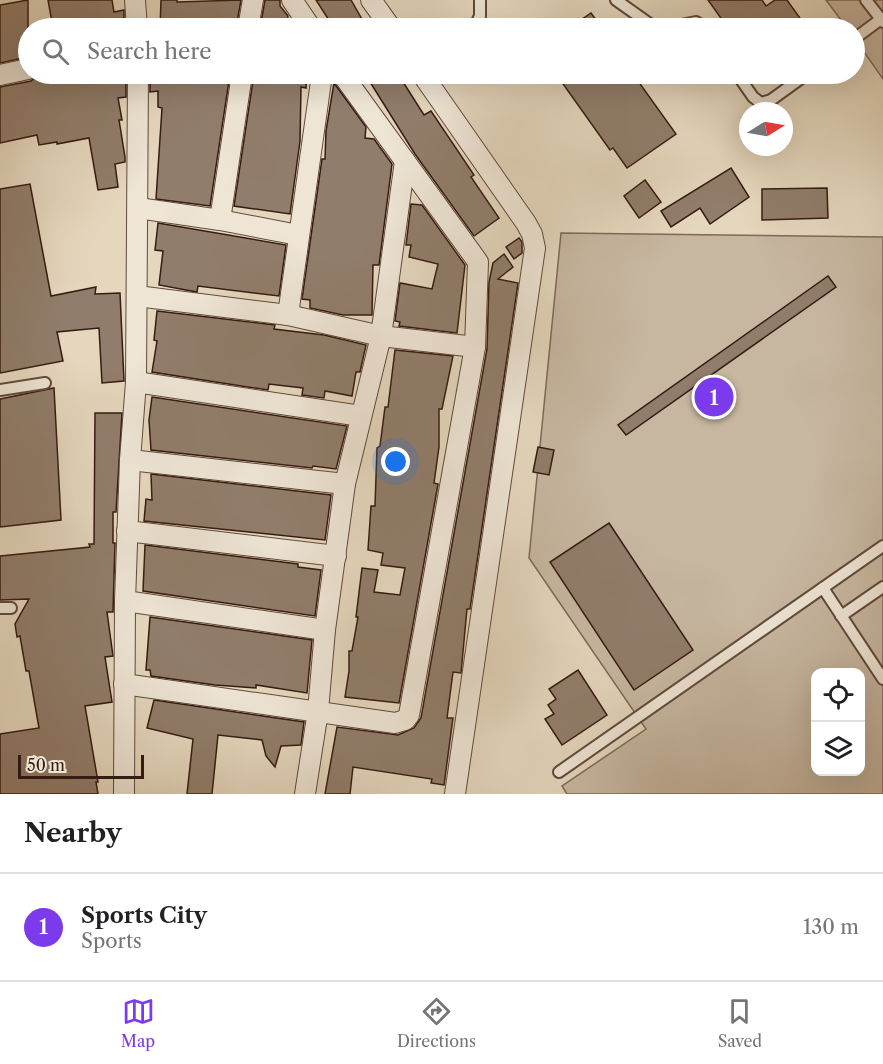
<!DOCTYPE html>
<style>
:root{--surface:#fff;--page:#f2f2f2;--text:#202124;--muted:#757577;--line:#e0e0e0;--accent:#7c3aed}
body{margin:0;font-family:"Libre Caslon Text",serif;background:var(--page);color:var(--text)}
.controls{position:absolute;right:18px;bottom:18px;display:grid;overflow:hidden;border-radius:12px;box-shadow:0 6px 24px #0002}
.controls button{width:54px;height:54px;display:grid;place-items:center;padding:0;border:0;border-bottom:2px solid var(--line);background:var(--surface);color:var(--text);font:30px sans-serif}
.compass{position:absolute;left:739px;top:102px;width:54px;height:54px;border-radius:50%;background:var(--surface);box-shadow:0 6px 24px #0002;rotate:79deg}
.scale{position:absolute;left:18px;bottom:15px;width:126px;box-sizing:border-box;padding-left:6px;border:3px solid #351b11;border-top:0;font-size:16px;line-height:21px;white-space:nowrap;color:#351b11;-webkit-text-stroke:4px #eee5d5;paint-order:stroke}
.you{position:absolute;left:396px;top:462px;width:21px;height:21px;margin:-15px;border:4px solid #fff;border-radius:50%;background:#1a73e8;box-shadow:0 0 0 9px #1a73e833}
.badge{display:grid;place-items:center;width:39px;height:39px;border-radius:50%;background:var(--accent);color:#fff;font-size:20px;font-weight:700}
.pin{position:absolute;translate:-50% -50%;border:3px solid #fff;box-shadow:0 2px 6px #0006}
.list{margin:0;padding:0;list-style:none}
h2{display:flex;justify-content:space-between;align-items:center;height:78px;margin:0;padding:0 24px;font-size:26px}
h2 small{font-size:20px;font-weight:400;color:var(--muted)}
.list li{display:grid;grid-template-columns:39px 1fr auto;gap:18px;align-items:center;box-sizing:border-box;height:108px;padding:0 24px;border-top:2px solid var(--line)}
.list b{display:block;font-size:22px;white-space:nowrap}
.list p{margin:0;font-size:20px;white-space:nowrap;color:var(--muted)}
.list em{font-size:20px;font-style:normal;color:var(--muted)}
.icon{flex:none;width:33px;height:33px;fill:none;stroke:currentColor;stroke-width:2;stroke-linecap:round;stroke-linejoin:round}
.map{position:relative;flex:none;width:883px;height:794px;overflow:hidden}
.search{position:absolute;background:var(--surface);box-shadow:0 6px 24px #0002;left:18px;right:18px;top:18px;height:66px;display:flex;align-items:center;gap:15px;box-sizing:border-box;padding:0 21px;border-radius:33px;color:var(--muted);font-size:22px}
.sheet{height:186px;background:var(--surface)}
nav{display:flex;justify-content:space-around;align-items:center;box-sizing:border-box;height:84px;border-top:2px solid var(--line);background:var(--surface);font-size:16px;color:var(--muted)}
nav a{display:grid;justify-items:center;gap:3px}
nav .on{color:var(--accent)}
.map>svg:first-child{display:block}
.green{fill:#c7b7a1;stroke:#7e6959;stroke-width:1.5;fill-rule:evenodd}
.building{fill:#917d6b;stroke:#351b11;stroke-width:1.5}
.lines{fill:none;stroke-linecap:round;stroke-linejoin:round}
.lane-casing{stroke:#614a3c;stroke-width:14}
.street-casing{stroke:#614a3c;stroke-width:22}
.lane{stroke:#eee5d5;stroke-width:10}
.street{stroke:#eee5d5;stroke-width:20}
</style>
<div class="map">
<svg width="883" height="794" viewBox="0 0 883 794">
<rect width="100%" height="100%" fill="#e5d7be"/>
<filter id="stains"><feTurbulence type="fractalNoise" baseFrequency=".00333" numOctaves="4"/><feColorMatrix values="0 0 0 0 .2 0 0 0 0 .09 0 0 0 0 .02 0 0 0 .5 -.17"/></filter>
<radialGradient id="worn" r=".72"><stop offset=".6" stop-color="#630" stop-opacity="0"/><stop offset="1" stop-color="#630" stop-opacity=".3"/></radialGradient>
<g class="green">
<path d="M 826,0 L 883,0 L 883,79 L 855,39 L 854,28 L 847,28 Z"/>
<path d="M 561,233 L 883,237 L 883,794 L 567,794 L 562,786 L 646,729 L 529,558 ZM 816,672 L 860,672 L 860,772 L 816,772 Z"/>
</g>
<g class="building">
<path d="M 28,0 L 28,57 L 0,63 L 0,5 Z"/>
<path d="M 48,0 L 112,0 L 114,12 L 124,10 L 124,28 L 53,28 Z"/>
<path d="M 161,0 L 177,0 L 177,2 L 241,0 L 236,28 L 160,28 Z"/>
<path d="M 265,0 L 280,0 L 280,6 L 288,16 L 286,28 L 260,28 Z"/>
<path d="M 316,0 L 351,0 L 367,28 L 334,28 Z"/>
<path d="M 708,0 L 762,0 L 766,6 L 775,0 L 787,0 L 807,28 L 728,28 Z"/>
<path d="M 591,13 L 602,28 L 569,28 Z"/>
<path d="M 39,74 L 126,74 L 126,97 L 118,98 L 122,120 L 119,120 L 125,157 L 125,162 L 115,164 L 118,187 L 98,190 L 89,138 L 57,144 L 57,142 L 39,145 L 37,135 L 0,143 L 0,87 L 31,81 Z"/>
<path d="M 150,74 L 230,74 L 210,206 L 156,199 L 162,108 L 158,107 L 158,91 L 150,92 Z"/>
<path d="M 254,74 L 307,74 L 306,88 L 301,87 L 300,141 L 290,214 L 234,206 Z"/>
<path d="M 365,74 L 398,74 L 424,115 L 431,111 L 474,175 L 471,177 L 499,218 L 474,236 L 415,154 Z"/>
<path d="M 556,74 L 633,74 L 676,134 L 627,168 L 613,148 L 610,150 Z"/>
<path d="M 334,83 L 366,127 L 365,138 L 374,139 L 392,164 L 379,265 L 373,265 L 372,315 L 343,315 L 310,308 L 310,300 L 302,299 L 322,159 L 325,159 L 326,131 Z"/>
<path d="M 731,168 L 749,197 L 710,224 L 700,208 L 671,227 L 661,211 Z"/>
<path d="M 645,180 L 661,202 L 639,218 L 624,196 Z"/>
<path d="M 30,184 L 51,296 L 96,287 L 95,294 L 120,293 L 124,381 L 102,383 L 99,328 L 57,332 L 63,361 L 0,373 L 0,189 Z"/>
<path d="M 827,188 L 828,218 L 762,220 L 762,189 Z"/>
<path d="M 411,204 L 422,205 L 465,265 L 457,333 L 399,326 L 400,322 L 395,321 L 400,283 L 432,289 L 438,264 L 409,257 L 411,245 L 406,245 Z"/>
<path d="M 158,223 L 286,245 L 279,296 L 198,286 L 197,292 L 159,285 L 163,251 L 155,250 Z"/>
<path d="M 519,238 L 522,242 L 522,253 L 514,259 L 506,247 Z"/>
<path d="M 504,254 L 513,267 L 498,279 L 518,283 L 470,609 L 467,609 L 461,673 L 453,672 L 447,718 L 453,718 L 444,785 L 431,783 L 432,779 L 353,767 L 350,794 L 325,794 L 337,727 L 398,735 L 414,728 L 421,718 L 487,349 L 489,282 L 493,263 Z"/>
<path d="M 828,276 L 836,287 L 626,435 L 618,425 Z"/>
<path d="M 157,311 L 275,325 L 274,329 L 324,335 L 366,345 L 360,372 L 356,372 L 352,396 L 325,391 L 324,398 L 302,395 L 303,388 L 269,384 L 268,390 L 152,372 L 157,341 L 154,340 Z"/>
<path d="M 395,350 L 453,356 L 442,409 L 439,409 L 439,447 L 434,483 L 438,484 L 399,703 L 345,697 L 349,671 L 349,651 L 352,651 L 358,617 L 356,617 L 362,568 L 378,570 L 374,592 L 400,595 L 405,568 L 381,565 L 383,553 L 368,550 L 371,506 L 375,506 L 377,448 L 380,446 L 385,407 L 388,407 Z"/>
<path d="M 54,388 L 61,520 L 0,527 L 0,399 Z"/>
<path d="M 152,397 L 347,426 L 336,469 L 313,466 L 312,468 L 151,450 L 149,420 Z"/>
<path d="M 95,413 L 122,413 L 116,512 L 113,512 L 113,543 L 115,543 L 113,612 L 107,612 L 113,656 L 105,657 L 112,702 L 85,706 L 98,782 L 96,782 L 98,794 L 0,794 L 0,734 L 39,728 L 29,671 L 26,671 L 20,636 L 17,637 L 15,624 L 29,599 L 0,600 L 0,556 L 90,547 L 89,544 L 94,544 Z"/>
<path d="M 538,447 L 554,450 L 549,475 L 533,472 Z"/>
<path d="M 151,474 L 331,495 L 325,540 L 144,521 L 146,499 L 152,500 Z"/>
<path d="M 609,523 L 693,650 L 634,690 L 550,562 Z"/>
<path d="M 145,545 L 298,564 L 298,567 L 321,570 L 315,616 L 143,591 Z"/>
<path d="M 150,617 L 312,640 L 307,693 L 256,685 L 256,688 L 215,685 L 151,676 L 150,670 L 146,670 Z"/>
<path d="M 578,670 L 607,715 L 562,745 L 545,719 L 554,714 L 548,705 L 556,699 L 549,689 Z"/>
<path d="M 154,700 L 304,722 L 301,745 L 281,746 L 275,767 L 266,756 L 262,740 L 218,735 L 212,794 L 187,794 L 193,739 L 147,728 Z"/>
</g>
<g class="lines">
<g class="lane-casing">
<g id="lane">
<path d="M 616,0 L 654,27 L 663,28"/>
<path d="M 866,0 L 883,22"/>
<path d="M 474,28 L 480,16 L 480,0"/>
<path d="M 666,28 L 696,22 L 706,28"/>
<path d="M 854,39 L 881,19"/>
<path d="M 737,74 L 753,97 L 761,103 L 771,100 L 807,74"/>
<path d="M 0,390 L 45,383"/>
<path d="M 823,588 L 883,679"/>
<path d="M 0,608 L 11,608"/>
<path d="M 841,616 L 883,587"/>
<path d="M 559,772 L 883,546"/>
</g>
</g>
<g class="street-casing">
<g id="street">
<path d="M 135,0 L 137,28"/>
<path d="M 292,0 L 311,28"/>
<path d="M 371,0 L 391,28"/>
<path d="M 248,28 L 253,0"/>
<path d="M 422,74 L 526,223 L 532,234 L 535,248 L 455,794"/>
<path d="M 0,75 L 28,69"/>
<path d="M 138,208 L 220,220 L 298,235"/>
<path d="M 220,220 L 242,74"/>
<path d="M 137,296 L 288,315 L 381,336 L 475,347"/>
<path d="M 288,315 L 322,74"/>
<path d="M 136,382 L 361,416"/>
<path d="M 130,460 L 345,484"/>
<path d="M 127,531 L 336,556"/>
<path d="M 125,601 L 325,630"/>
<path d="M 124,684 L 395,723 L 405,720 L 409,715 L 475,347 L 478,262 L 342,74"/>
<path d="M 124,794 L 125,601 L 130,460 L 136,382 L 138,74"/>
<path d="M 305,794 L 318,711 L 325,630 L 345,484 L 381,336 L 405,161"/>
</g>
</g>
<use href="#lane" class="lane"/>
<use href="#street" class="street"/>
</g>
<rect width="100%" height="100%" filter="url(#stains)"/>
<rect width="100%" height="100%" fill="url(#worn)"/>
</svg>
<div class="controls">
<button><svg class="icon" aria-label="locate" viewBox="0 0 24 24"><circle cx="12" cy="12" r="6"/><path d="M12 2v4M12 18v4M2 12h4M18 12h4"/></svg></button>
<button><svg class="icon" aria-label="layers" viewBox="0 0 24 24"><path d="M12 4l9 5-9 5-9-5zM3 14l9 5 9-5"/></svg></button>
</div>
<svg class="compass" viewBox="-18 -18 36 36"><path d="M0-13l5 13h-10z" fill="#e53935"/><path d="M0 13l5-13h-10z" fill="#757577"/></svg>
<div class="scale">50 m</div>
<div class="you"></div>
<div class="pin badge" style="left:714px;top:397px">1</div>
<div class="search"><svg class="icon" aria-label="search" viewBox="0 0 24 24"><circle cx="10" cy="10" r="6"/><path d="M15 15l6 6"/></svg>Search here</div>
</div>
<section class="sheet">
<h2>Nearby<small></small></h2>
<ul class="list">
<li><span class="badge">1</span><div><b>Sports City</b><p>Sports</p></div><em>130 m</em></li>
</ul>
</section>
<nav>
<a class="on"><svg class="icon" aria-label="map" viewBox="0 0 24 24"><path d="M3 6l6-2 6 2 6-2v14l-6 2-6-2-6 2zM9 4v14M15 6v14"/></svg>Map</a>
<a><svg class="icon" aria-label="directions" viewBox="0 0 24 24"><path d="M12 3l9 9-9 9-9-9zM9 14v-3h6M13 9l2 2-2 2"/></svg>Directions</a>
<a><svg class="icon" aria-label="saved" viewBox="0 0 24 24"><path d="M7 4h10v16l-5-4-5 4z"/></svg>Saved</a>
</nav>
